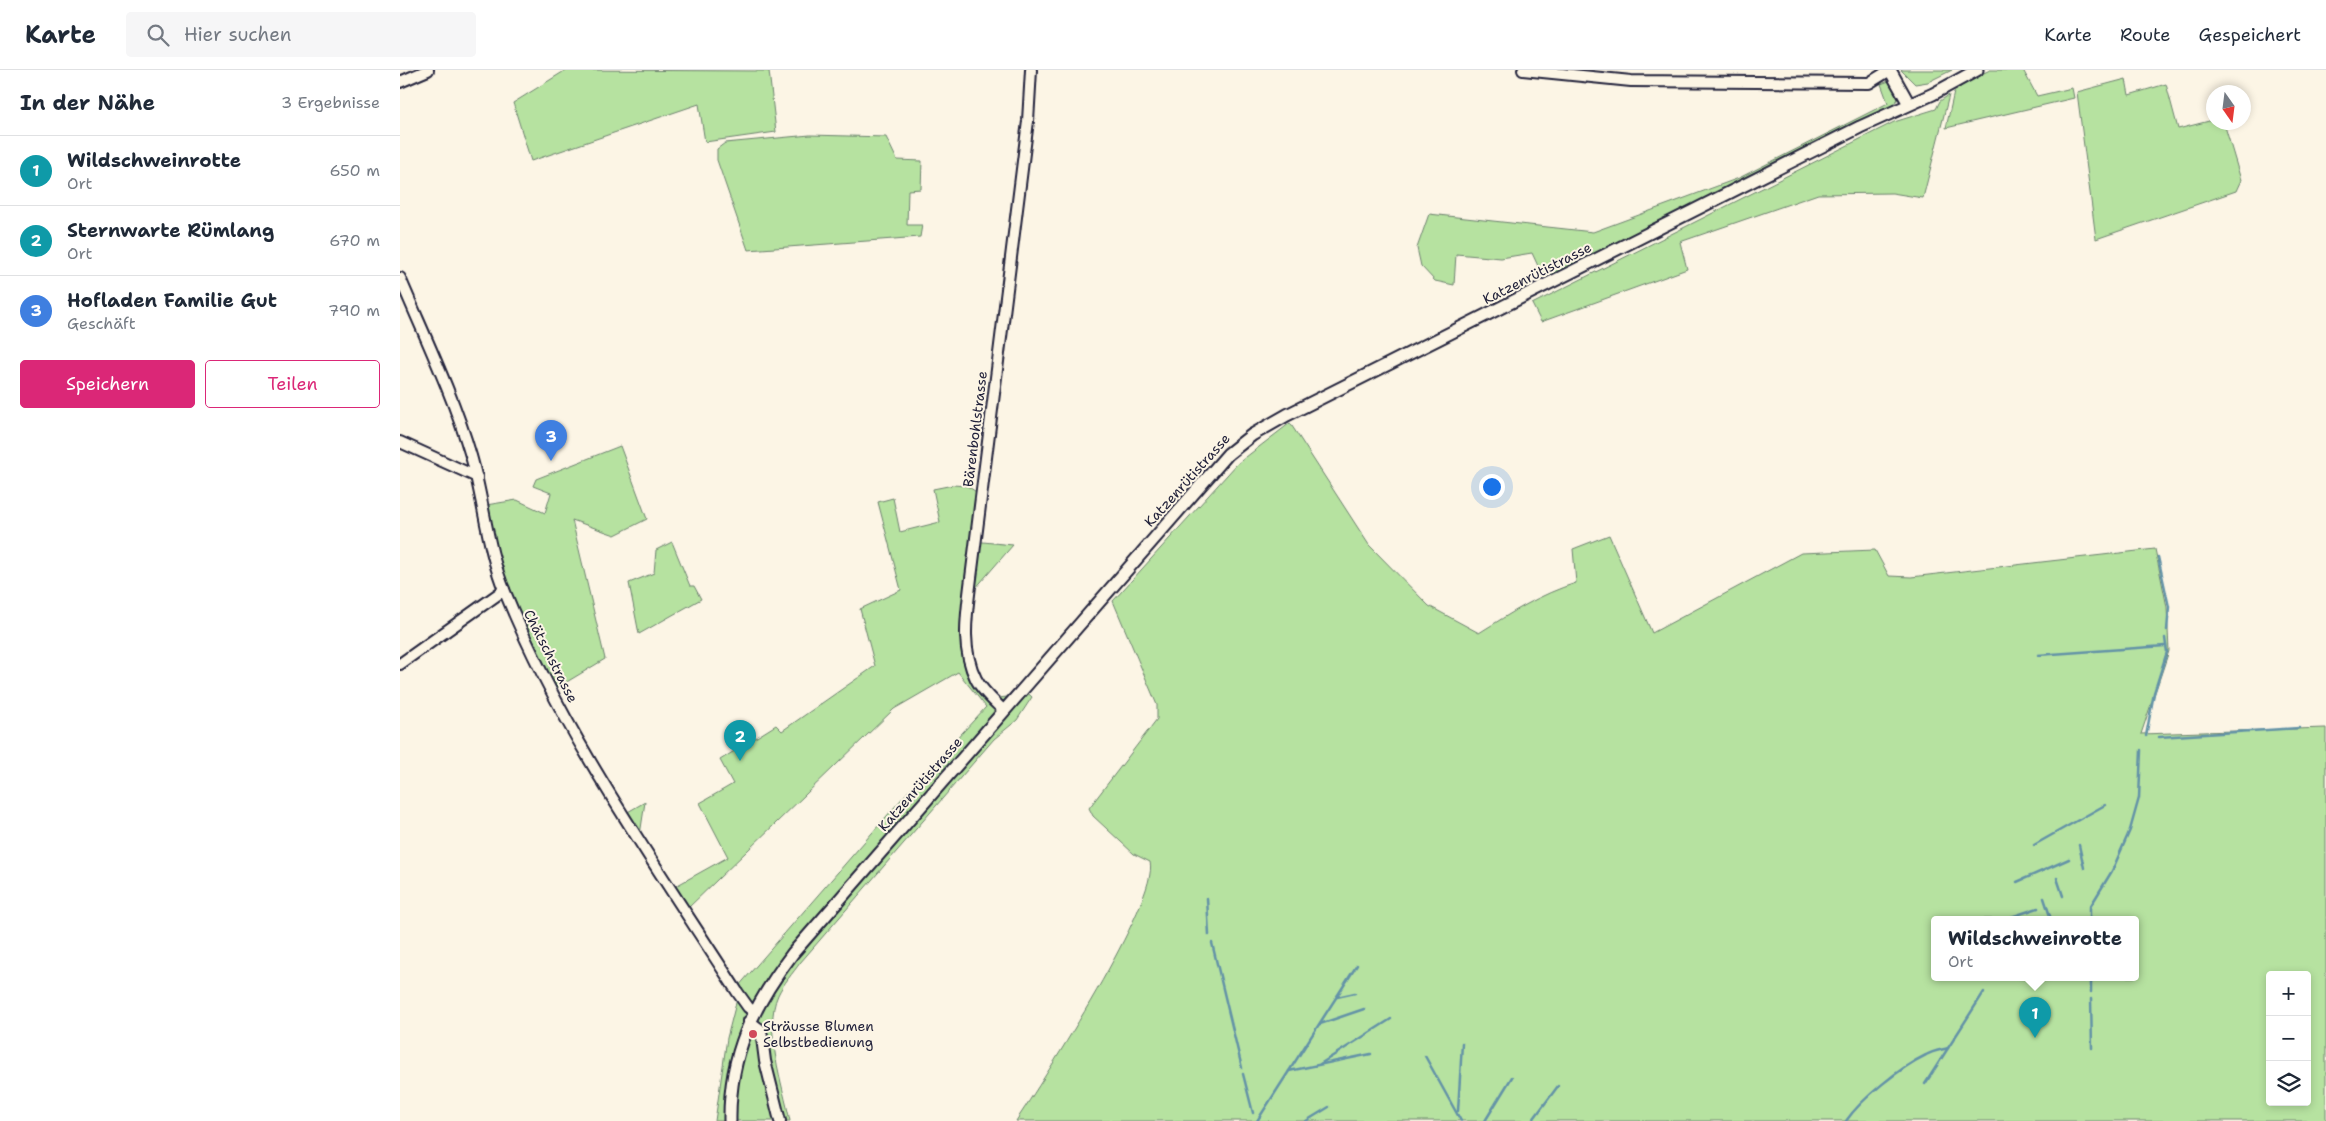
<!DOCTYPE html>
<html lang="de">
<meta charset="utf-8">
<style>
:root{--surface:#fff;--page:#f6f6f7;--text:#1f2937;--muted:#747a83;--line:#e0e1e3;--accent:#db2777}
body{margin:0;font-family:"Shantell Sans",sans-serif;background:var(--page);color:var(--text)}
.controls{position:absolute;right:15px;bottom:15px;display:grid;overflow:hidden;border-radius:5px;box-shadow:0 2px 8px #0003}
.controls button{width:45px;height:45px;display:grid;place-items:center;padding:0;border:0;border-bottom:1px solid var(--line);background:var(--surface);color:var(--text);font:25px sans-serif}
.compass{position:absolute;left:1806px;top:15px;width:45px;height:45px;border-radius:50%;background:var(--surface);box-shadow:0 2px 8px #0003;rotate:166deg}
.you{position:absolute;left:1091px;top:416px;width:18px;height:18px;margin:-12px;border:4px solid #fff;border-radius:50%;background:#1a73e8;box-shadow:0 0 0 8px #1a73e833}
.badge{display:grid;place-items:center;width:32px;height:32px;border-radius:50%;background:var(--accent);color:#fff;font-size:16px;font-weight:700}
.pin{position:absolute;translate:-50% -41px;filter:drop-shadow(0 1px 2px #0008)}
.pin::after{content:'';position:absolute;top:26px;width:18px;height:15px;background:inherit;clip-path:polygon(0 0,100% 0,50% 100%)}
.popup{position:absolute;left:1531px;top:846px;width:208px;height:65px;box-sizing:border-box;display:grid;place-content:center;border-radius:5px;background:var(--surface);filter:drop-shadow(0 1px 4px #0005);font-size:16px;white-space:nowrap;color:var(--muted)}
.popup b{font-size:19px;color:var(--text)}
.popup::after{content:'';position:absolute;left:50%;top:100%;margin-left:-10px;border:10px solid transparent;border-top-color:var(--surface)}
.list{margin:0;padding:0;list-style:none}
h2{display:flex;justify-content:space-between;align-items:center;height:65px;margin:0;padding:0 20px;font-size:21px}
h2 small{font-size:16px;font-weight:400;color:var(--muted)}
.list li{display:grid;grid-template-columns:32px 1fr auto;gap:15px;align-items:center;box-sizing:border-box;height:70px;padding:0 20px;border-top:1px solid var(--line)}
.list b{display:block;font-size:19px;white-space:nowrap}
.list p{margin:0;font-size:16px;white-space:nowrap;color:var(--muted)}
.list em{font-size:16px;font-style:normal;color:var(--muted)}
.actions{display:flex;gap:10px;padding:15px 20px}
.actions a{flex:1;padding:11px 0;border:1px solid var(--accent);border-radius:5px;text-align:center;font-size:18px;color:var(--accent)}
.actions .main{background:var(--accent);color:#fff}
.icon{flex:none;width:28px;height:28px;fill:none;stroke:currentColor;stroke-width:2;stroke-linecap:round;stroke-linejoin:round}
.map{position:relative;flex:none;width:1926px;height:1051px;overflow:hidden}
header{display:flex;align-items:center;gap:30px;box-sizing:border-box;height:70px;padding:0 25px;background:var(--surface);border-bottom:1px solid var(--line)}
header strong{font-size:24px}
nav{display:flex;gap:28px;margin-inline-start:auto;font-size:18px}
.search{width:350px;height:45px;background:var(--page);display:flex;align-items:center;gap:12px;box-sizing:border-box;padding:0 18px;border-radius:5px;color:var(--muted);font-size:19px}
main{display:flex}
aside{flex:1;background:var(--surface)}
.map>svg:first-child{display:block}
.green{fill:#b6e2a0;stroke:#6c826e;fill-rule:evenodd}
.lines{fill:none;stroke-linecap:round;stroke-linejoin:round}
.stream{stroke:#6493a7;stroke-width:2.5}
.minor-casing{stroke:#22223b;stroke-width:14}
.tertiary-casing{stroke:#22223b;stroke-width:15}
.minor{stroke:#fcf5e5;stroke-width:10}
.tertiary{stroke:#fcf5e5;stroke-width:11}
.poi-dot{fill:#d1495b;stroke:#fcf5e5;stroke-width:2}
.labels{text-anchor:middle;stroke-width:4;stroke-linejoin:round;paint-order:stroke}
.street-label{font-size:14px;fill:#22223b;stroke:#fcf5e5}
.poi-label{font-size:14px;fill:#22223b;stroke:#fcf5e5;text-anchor:start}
</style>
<header>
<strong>Karte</strong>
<div class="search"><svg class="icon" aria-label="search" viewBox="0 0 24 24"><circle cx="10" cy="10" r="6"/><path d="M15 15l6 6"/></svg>Hier suchen</div>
<nav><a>Karte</a><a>Route</a><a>Gespeichert</a></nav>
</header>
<main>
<aside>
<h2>In der Nähe<small>3 Ergebnisse</small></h2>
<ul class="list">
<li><span class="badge" style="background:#0f9aa8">1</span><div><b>Wildschweinrotte</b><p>Ort</p></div><em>650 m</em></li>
<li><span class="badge" style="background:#0f9aa8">2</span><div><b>Sternwarte Rümlang</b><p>Ort</p></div><em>670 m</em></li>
<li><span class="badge" style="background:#3f7fe0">3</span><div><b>Hofladen Familie Gut</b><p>Geschäft</p></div><em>790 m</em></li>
</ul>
<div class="actions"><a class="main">Speichern</a><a>Teilen</a></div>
</aside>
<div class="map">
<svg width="1926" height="1051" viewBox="0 0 1926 1051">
<rect width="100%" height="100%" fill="#fcf5e5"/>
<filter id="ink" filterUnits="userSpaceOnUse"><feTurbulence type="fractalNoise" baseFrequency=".02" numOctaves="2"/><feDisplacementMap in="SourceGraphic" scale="10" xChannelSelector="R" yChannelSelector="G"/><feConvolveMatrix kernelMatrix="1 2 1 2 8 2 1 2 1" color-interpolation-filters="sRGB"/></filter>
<g filter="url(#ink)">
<g class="green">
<path d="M 166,0 L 369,1 L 376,62 L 305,72 L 299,34 L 131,91 L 113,33 Z"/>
<path d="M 1501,0 L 1552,0 L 1528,12 L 1515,14 Z"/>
<path d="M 1590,0 L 1623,0 L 1637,26 L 1672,18 L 1674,28 L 1546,58 L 1554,22 L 1571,9 Z"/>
<path d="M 1726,9 L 1729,25 L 1766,14 L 1778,59 L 1813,50 L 1814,52 L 1824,53 L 1841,110 L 1836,121 L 1696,169 L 1677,22 Z"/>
<path d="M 1489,11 L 1495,14 L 1499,28 L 1489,39 L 1145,211 L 1132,183 L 1101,188 L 1056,184 L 1054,215 L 1035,211 L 1021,196 L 1017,178 L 1029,144 L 1193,162 L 1339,108 L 1488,33 L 1481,14 Z"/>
<path d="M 1549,25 L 1523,128 L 1492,123 L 1418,124 L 1280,172 L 1287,199 L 1141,252 L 1132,234 L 1494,52 L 1536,39 L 1540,31 Z"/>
<path d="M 410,65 L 486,67 L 497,90 L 522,91 L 521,119 L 508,120 L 507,155 L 522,155 L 520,167 L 348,180 L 317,90 L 317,79 L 325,73 Z"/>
<path d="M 890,353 L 969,475 L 1029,536 L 1079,563 C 1111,543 1140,524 1176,513 L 1173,479 L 1209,465 L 1252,563 L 1401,483 L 1475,480 L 1489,506 L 1511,507 L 1755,479 L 1767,537 L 1769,581 L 1741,664 L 1926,658 L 1926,1051 L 616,1051 C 642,1012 760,829 750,792 L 734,784 L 693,746 L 689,738 L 757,649 L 757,635 L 713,531 L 837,394 ZM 1535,849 L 1735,849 L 1735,907 L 1535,907 ZM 1870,905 L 1907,905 L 1907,1032 L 1870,1032 Z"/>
<path d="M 220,376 L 247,449 L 215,465 L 172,450 L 205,589 L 155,619 L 106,518 L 86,435 L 117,430 L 145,443 L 151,423 L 133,416 L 136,409 Z"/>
<path d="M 553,415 L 567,416 L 578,423 L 573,471 L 613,475 L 574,520 L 570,568 L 573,591 L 580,608 L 598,628 L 607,627 L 619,615 L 632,627 L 617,650 L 594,669 L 400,893 C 393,903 383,914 378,925 C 363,958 383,1016 390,1051 L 315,1051 L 327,968 L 337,929 L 337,918 L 506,724 L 586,637 L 558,602 L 494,639 L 288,838 L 274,817 L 328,787 L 300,733 L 333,714 L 320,690 L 376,655 L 382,661 L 475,596 L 460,539 L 501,520 L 478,432 L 493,428 L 500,462 L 540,452 L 533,419 Z"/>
<path d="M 272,472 L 290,516 L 294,516 L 301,529 L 239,564 L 229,513 L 254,503 L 256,480 Z"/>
<path d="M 245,732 L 240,765 L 226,743 Z"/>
</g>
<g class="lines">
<g class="stream">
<path d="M 1758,487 L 1769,537 L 1767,560"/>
<path d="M 1638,585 L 1765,576"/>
<path d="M 1746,666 L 1754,623 L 1767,582 L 1765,568"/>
<path d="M 1759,667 L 1899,658"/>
<path d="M 1634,775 L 1705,735"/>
<path d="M 1679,775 L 1684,798"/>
<path d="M 1657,808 L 1663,826"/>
<path d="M 1617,812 L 1669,789"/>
<path d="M 807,828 L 809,865"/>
<path d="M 1644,828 L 1651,849"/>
<path d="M 1605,849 L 1638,838"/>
<path d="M 1690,849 L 1690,837 L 1712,801 L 1730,760 L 1739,728 L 1741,680"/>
<path d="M 812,873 L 842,998"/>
<path d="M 1691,907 L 1691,922"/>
<path d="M 937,927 L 955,923"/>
<path d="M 1691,929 L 1692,978"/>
<path d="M 920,954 L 964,939"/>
<path d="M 1025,986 L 1061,1051"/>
<path d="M 920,994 L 991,949"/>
<path d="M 889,1001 L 971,984"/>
<path d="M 843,1004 L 853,1043"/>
<path d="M 1525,1014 L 1584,922"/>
<path d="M 1058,1041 L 1062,973"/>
<path d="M 857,1051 L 957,895"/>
<path d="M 906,1051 L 929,1037"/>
<path d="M 1085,1051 L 1112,1007"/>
<path d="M 1132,1051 L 1158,1016"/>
<path d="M 1446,1051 C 1462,1028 1501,997 1526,985 C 1533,981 1541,980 1548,978"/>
</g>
<g class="minor-casing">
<g id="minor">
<path d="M 1123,0 L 1231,11 L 1469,13 L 1490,0"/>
<path d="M 0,12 L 28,0"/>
<path d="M 0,208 C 25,267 53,325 71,386 C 84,431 87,479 105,522 C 163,665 255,794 338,923 L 348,937 L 354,942"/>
<path d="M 0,372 L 77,407"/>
<path d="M 0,594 L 104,520"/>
<path d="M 604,641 C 594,631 582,621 576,609 C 560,577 567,542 571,508 L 628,51 L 631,0"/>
<path d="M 349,951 L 361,960 L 365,991 L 380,1051"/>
</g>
</g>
<g class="tertiary-casing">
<g id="tertiary">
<path d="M 1490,0 L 1509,34"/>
<path d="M 330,1051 C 329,984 353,936 393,883 L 828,384 L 852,365 L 887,345 L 1460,57 L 1533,24 L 1577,0"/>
</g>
</g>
<use href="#minor" class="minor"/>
<use href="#tertiary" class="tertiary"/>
</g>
</g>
<circle class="poi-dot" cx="353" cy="964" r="5"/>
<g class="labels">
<g class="street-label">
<text transform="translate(1137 203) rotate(-27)" y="5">Katzenrütistrasse</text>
<text transform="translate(575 359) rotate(-83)" y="5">Bärenbohlstrasse</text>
<text transform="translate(787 410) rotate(-48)" y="5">Katzenrütistrasse</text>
<text transform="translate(151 586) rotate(63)" y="5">Chätschstrasse</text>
<text transform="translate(520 714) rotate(-49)" y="5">Katzenrütistrasse</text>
</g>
<g class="poi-label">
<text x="363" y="961">Sträusse Blumen<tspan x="363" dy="16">Selbstbedienung</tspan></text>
</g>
</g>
</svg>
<div class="controls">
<button>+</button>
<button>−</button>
<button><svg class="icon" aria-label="layers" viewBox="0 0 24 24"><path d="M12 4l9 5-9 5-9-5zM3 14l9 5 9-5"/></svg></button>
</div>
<svg class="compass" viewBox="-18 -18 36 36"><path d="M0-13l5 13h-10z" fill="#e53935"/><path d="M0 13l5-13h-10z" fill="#747a83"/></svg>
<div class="you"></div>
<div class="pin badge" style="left:1635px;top:968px;background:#0f9aa8">1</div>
<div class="popup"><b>Wildschweinrotte</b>Ort</div>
<div class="pin badge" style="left:340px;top:691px;background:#0f9aa8">2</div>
<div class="pin badge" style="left:151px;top:391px;background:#3f7fe0">3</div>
</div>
</main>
